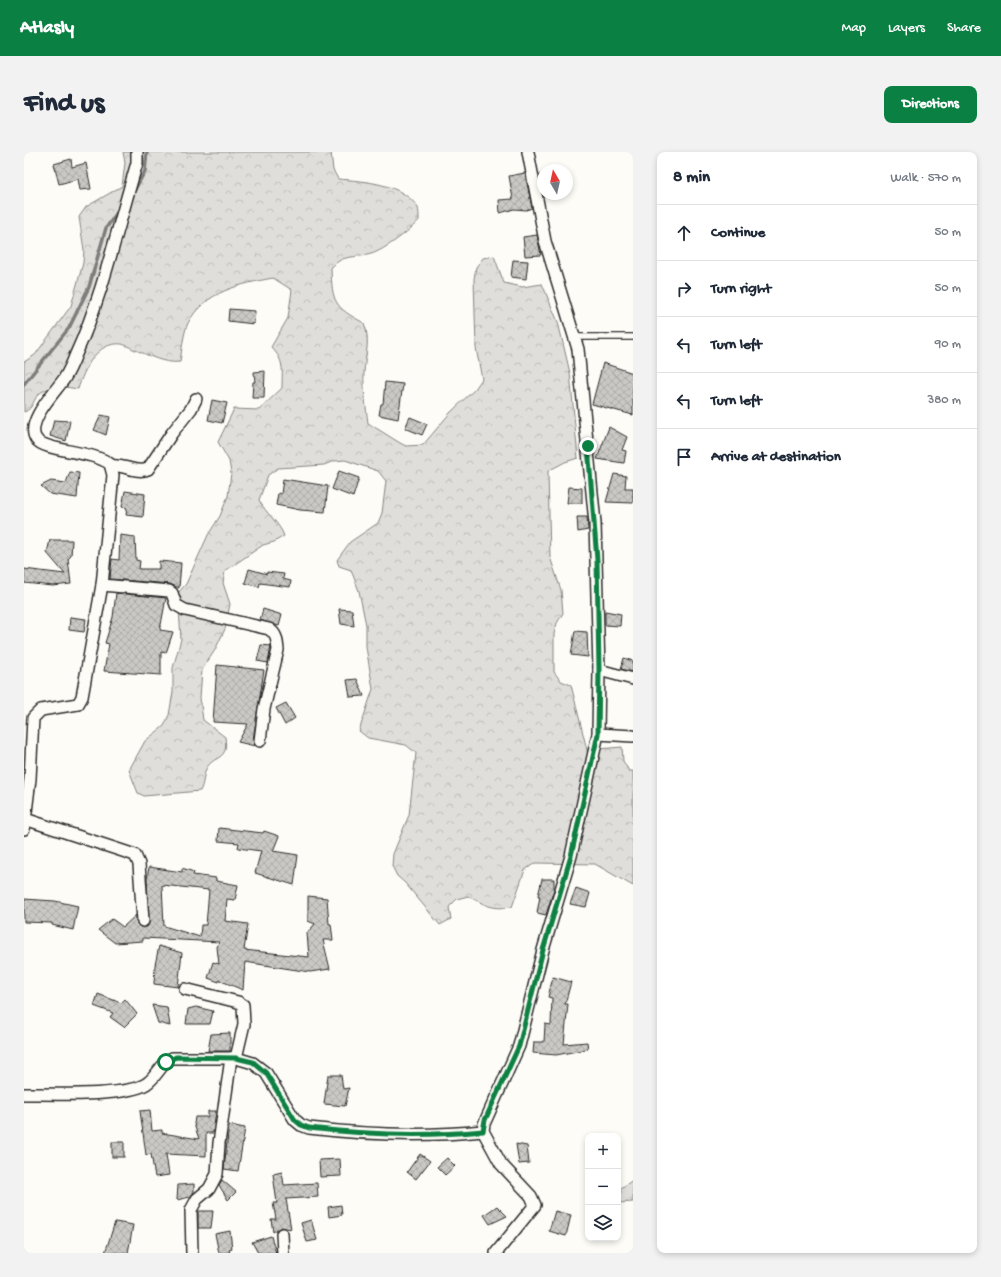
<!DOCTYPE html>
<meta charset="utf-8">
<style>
:root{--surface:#fff;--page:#f2f2f3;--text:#1f2937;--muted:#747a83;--line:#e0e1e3;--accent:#0b8043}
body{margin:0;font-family:"Gochi Hand",sans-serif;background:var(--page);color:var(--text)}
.controls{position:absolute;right:12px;bottom:12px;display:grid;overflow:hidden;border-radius:8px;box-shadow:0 2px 6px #0003}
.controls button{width:36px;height:36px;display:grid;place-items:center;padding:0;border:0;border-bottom:1px solid var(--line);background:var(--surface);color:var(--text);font:20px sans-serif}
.compass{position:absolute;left:513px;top:12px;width:36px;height:36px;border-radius:50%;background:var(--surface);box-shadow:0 2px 6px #0003;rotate:351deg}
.stop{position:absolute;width:12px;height:12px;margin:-9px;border:3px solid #0b8043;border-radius:50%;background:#fff}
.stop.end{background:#0b8043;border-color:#fff;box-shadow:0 1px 4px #0008}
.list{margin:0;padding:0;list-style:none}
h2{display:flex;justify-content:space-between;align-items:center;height:52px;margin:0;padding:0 16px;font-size:17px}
h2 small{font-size:13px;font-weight:400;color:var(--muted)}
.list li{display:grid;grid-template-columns:26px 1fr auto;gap:12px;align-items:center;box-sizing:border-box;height:56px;padding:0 16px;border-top:1px solid var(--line)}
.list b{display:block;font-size:15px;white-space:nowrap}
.list em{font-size:13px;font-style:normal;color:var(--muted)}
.icon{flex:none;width:22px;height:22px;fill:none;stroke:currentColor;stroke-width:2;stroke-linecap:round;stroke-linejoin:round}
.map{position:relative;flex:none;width:609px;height:1101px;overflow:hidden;border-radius:8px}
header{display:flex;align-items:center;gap:24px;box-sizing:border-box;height:56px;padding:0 20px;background:var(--accent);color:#fff}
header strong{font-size:19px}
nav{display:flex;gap:22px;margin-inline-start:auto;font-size:14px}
.intro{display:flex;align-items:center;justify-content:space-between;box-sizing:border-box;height:96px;padding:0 24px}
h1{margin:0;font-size:28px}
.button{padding:10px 18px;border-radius:8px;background:var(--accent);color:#fff;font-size:14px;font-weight:700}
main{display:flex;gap:24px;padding:0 24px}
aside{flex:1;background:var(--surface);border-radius:8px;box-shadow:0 2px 6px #0003}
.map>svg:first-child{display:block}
.forest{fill:url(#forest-crowns);stroke:#858482}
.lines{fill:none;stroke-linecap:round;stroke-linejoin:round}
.stream{stroke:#7e7d7b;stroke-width:3.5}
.building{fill:url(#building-cross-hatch);stroke:#2b2b2b;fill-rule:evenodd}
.lane-casing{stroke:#2b2b2b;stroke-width:8}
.street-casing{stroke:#2b2b2b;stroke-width:14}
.lane{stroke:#fdfcf7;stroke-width:5.5}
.street{stroke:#fdfcf7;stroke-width:11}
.route{stroke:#0b8043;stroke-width:5}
</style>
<header>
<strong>Atlasly</strong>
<nav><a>Map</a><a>Layers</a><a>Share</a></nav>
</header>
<div class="intro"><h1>Find us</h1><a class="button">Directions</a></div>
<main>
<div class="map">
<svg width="609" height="1101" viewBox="0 0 609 1101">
<defs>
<pattern id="forest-crowns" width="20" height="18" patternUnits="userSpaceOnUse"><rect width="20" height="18" fill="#dfdeda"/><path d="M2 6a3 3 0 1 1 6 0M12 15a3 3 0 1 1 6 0" fill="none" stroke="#c0bfbb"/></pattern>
<pattern id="building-cross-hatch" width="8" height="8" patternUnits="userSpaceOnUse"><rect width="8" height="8" fill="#c9c8c4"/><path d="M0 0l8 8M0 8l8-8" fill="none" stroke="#adaca9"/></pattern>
</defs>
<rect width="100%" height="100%" fill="#fdfcf7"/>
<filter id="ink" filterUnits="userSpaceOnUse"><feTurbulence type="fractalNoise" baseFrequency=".025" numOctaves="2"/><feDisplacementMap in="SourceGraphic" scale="8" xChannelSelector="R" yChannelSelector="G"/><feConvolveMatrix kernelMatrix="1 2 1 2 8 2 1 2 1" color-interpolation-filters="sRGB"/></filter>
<g filter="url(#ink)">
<g class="forest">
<path d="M 99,0 L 307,0 L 309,18 L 314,27 C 339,29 379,31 394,56 C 395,59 395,64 395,68 C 387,78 359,99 347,102 C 330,107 320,101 307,116 C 308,150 310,155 340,171 C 347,189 341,203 340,221 C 339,238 342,254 344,271 L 376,291 L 382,294 L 399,293 L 426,261 L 451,237 L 458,227 L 452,196 L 450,127 L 452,115 L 459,106 L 470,104 L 480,131 L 498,135 L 518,132 L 534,170 L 546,221 L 554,306 L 541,310 L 524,319 L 526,405 L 537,438 L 539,461 L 533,471 L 530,482 L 530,520 L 537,529 L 547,533 L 563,598 L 598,595 L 599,609 L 605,619 L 609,619 L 609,734 L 571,712 L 511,711 L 501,718 L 488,755 C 468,758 461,753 444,744 L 433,747 L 425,755 L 427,767 L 416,773 L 381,731 L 373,724 L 368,714 L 369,702 L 385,663 L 392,601 L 382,593 L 344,586 L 335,579 L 349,537 L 342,495 L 342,473 L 335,439 L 327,418 L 315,414 L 313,408 L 326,390 L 354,371 L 358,361 L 362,329 L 354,319 L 321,308 L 310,309 L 300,313 L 254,316 L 244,323 L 235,348 C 242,362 255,370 260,384 L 250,390 L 239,393 L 201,419 L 199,431 L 206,452 L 201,477 L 191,498 L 178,518 L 176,546 L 179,568 L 201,585 C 205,610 190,602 182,617 C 179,624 180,632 176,639 L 120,644 L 114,641 L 105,618 L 121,589 L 140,574 L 145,563 L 149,540 L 149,516 L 157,487 L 154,441 L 162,432 L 184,383 L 196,364 L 204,344 L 207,321 L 205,309 L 194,290 L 210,257 L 235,258 L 258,236 C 258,218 261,209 247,195 L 264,166 L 268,138 L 249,126 C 217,132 181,139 164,171 C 159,182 158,198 156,210 C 139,212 125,203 109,197 C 106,195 101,193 98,192 C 72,189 60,218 54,237 C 41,235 28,232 16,241 C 9,246 10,257 0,260 L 0,210 L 11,203 L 47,154 L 59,111 L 60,98 L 55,65 L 62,55 L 98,34 L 101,11 Z"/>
<path d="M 609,1028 L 609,1050 L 594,1051 L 594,1038 Z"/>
</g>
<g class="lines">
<g class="stream">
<path d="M 108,43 L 121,19 L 123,0"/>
<path d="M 0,232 L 45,176 L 65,135 L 82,76 L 97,55"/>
</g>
</g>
<g class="building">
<path d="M 47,7 L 48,15 L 62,11 L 67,37 L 56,38 L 54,27 L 35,32 L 30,12 Z"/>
<path d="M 501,21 L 508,56 L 502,58 L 490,57 L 476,61 L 475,48 L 489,47 L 485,24 Z"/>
<path d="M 513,83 L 517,103 L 501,104 L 499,85 Z"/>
<path d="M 489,108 L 504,109 L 502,127 L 487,125 Z"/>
<path d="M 205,157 L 231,159 L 230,172 L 204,169 Z"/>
<path d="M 579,211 L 609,221 L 609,263 L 568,252 Z"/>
<path d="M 241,219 L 240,246 L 228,246 L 229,230 L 231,230 L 230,220 Z"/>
<path d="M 361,230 L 379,232 L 374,267 L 355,263 L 357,252 L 359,252 Z"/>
<path d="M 188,248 L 203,251 L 198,271 L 184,268 Z"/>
<path d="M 77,263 L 86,265 L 82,283 L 70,278 Z"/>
<path d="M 386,265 L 403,272 L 398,283 L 381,276 Z"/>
<path d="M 30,268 L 46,269 L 42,289 L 26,284 Z"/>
<path d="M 585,275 L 603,285 L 598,298 L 602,299 L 600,311 L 573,307 Z"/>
<path d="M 315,319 L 335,326 L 329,345 L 308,337 Z"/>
<path d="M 46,320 L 55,321 L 53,346 L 26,342 L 17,334 L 27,329 L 42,331 Z"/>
<path d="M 590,322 L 602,324 L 601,336 L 609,336 L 609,351 L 582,350 Z"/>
<path d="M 259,327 L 304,334 L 301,360 L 276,358 L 252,353 L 254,341 L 257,342 Z"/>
<path d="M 545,335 L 558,336 L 558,351 L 543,351 Z"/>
<path d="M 101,339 L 121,342 L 119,365 L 102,363 L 103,356 L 98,355 Z"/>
<path d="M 553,365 L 563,365 L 564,378 L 554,380 Z"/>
<path d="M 96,383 L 111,385 L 112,408 L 116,409 L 115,417 L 135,417 L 135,409 L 157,411 L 155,436 L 146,432 L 86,427 L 88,407 L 95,408 Z"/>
<path d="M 26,388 L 48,388 L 47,404 L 44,407 L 47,432 L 29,434 L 0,431 L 0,417 L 41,422 L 23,401 Z"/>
<path d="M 225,417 L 243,422 L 243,420 L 260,422 L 259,427 L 267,429 L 266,435 L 236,431 L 235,435 L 221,431 Z"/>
<path d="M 92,441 L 142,446 L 136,478 L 149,480 L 142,501 L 137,500 L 137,523 L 80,519 L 85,492 L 81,491 L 89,465 Z"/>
<path d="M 239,457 L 258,463 L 255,474 L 236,468 Z"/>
<path d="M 315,457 L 328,458 L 330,474 L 317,472 Z"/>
<path d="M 581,459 L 597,462 L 596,474 L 581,473 Z"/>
<path d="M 46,465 L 62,467 L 60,480 L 45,478 Z"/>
<path d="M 551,479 L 563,480 L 564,505 L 547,503 Z"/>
<path d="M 237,493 L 247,494 L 244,511 L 233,509 Z"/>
<path d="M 600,506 L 609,509 L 609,520 L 597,517 Z"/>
<path d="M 193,513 L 240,518 L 229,588 L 231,594 L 214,590 L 224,572 L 189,570 Z"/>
<path d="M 333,527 L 340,544 L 326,545 L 323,528 Z"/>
<path d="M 262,551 L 271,566 L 261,573 L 252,556 Z"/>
<path d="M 195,676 L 239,681 L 240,679 L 255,684 L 249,699 L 274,703 L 270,733 L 231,721 L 237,699 L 214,696 L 215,691 L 194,689 Z"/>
<path d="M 125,715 L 158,720 L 158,716 L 170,720 L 169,723 L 192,726 L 192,729 L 214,733 L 211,748 L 203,747 L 201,769 L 224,772 L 220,798 L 285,805 L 283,781 L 291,772 L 284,769 L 284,744 L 303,746 L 305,772 L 307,772 L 309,788 L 299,788 L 306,817 L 286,820 L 221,810 L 219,838 L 195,828 L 195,830 L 184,826 L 189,810 L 195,812 L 193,795 L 195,790 L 119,786 L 119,789 L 91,791 L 74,778 L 88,767 L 99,775 L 112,763 L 112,770 L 116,775 L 123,775 L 125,772 L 123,727 ZM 138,733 L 185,738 L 182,773 L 177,773 L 176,785 L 140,774 Z"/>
<path d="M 518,727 L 530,727 L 530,737 L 522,763 L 513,761 L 516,744 L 514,744 Z"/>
<path d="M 552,736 L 566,741 L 562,755 L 546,752 Z"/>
<path d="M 0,747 L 31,749 L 54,754 L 49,778 L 28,773 L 28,771 L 0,770 Z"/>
<path d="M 135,794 L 158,801 L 154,835 L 130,832 L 131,813 Z"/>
<path d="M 529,825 L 547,830 L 541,852 L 544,852 L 540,892 L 563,890 L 564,897 L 532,903 L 509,901 L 510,890 L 520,890 L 521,872 L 527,873 L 528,846 L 524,845 Z"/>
<path d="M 74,842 L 97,851 L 101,847 L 113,862 L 100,875 L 86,865 L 89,861 L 70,854 Z"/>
<path d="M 128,853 L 143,855 L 146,874 L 134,871 Z"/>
<path d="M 172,855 L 189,859 L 186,872 L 162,872 L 164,857 Z"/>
<path d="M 206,881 L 206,899 L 184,899 L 187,882 Z"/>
<path d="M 304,923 L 317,923 L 319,937 L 325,936 L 321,954 L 300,952 Z"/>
<path d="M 126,958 L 128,979 L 138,978 L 138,981 L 175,987 L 170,972 L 171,965 L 184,965 L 184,959 L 192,959 L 189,981 L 182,981 L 182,1004 L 142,1002 L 145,1023 L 131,1025 L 127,1002 L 122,1003 L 116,959 Z"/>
<path d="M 205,973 L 221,976 L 214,1019 L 200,1017 Z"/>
<rect x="88" y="990" width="12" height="15"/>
<path d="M 492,992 L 503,994 L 505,1011 L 495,1012 Z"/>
<path d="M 396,1002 L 406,1009 L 392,1027 L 383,1020 Z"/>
<path d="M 423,1006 L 431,1014 L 421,1023 L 413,1015 Z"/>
<path d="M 316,1007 L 317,1024 L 296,1025 L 295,1008 Z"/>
<path d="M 258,1020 L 260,1033 L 293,1031 L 294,1045 L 262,1047 L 267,1077 L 257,1075 L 249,1080 L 247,1067 L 252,1067 L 249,1051 L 253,1051 L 249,1022 Z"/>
<path d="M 198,1028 L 212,1040 L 204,1048 L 195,1033 Z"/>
<path d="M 170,1032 L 170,1040 L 166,1045 L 153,1048 L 154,1033 Z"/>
<path d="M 317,1053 L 318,1063 L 305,1065 L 304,1055 Z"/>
<path d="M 473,1054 L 483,1064 L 466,1072 L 460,1063 Z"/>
<path d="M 174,1059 L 189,1059 L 187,1076 L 174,1076 Z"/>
<path d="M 531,1059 L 547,1063 L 542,1084 L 525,1079 Z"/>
<path d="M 287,1068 L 293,1088 L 283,1090 L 277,1071 Z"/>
<path d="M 91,1070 L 109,1073 L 104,1101 L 81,1101 Z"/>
<path d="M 206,1079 L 208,1097 L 205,1098 L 206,1101 L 195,1101 L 191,1082 Z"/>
<path d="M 247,1084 L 252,1101 L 234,1101 L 228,1090 Z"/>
</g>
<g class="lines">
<g class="lane-casing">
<path id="lane" d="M 551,185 L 609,185"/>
</g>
<g class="street-casing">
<g id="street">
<path d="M 87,314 C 100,312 112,322 124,317 L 148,281 L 167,257 L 172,247"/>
<path d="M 78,433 L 145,439 L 148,441 L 152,453 L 161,458 L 245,477 C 253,482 253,489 254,498 L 240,557 L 236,589"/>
<path d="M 575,518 L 609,527"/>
<path d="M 574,582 L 609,584"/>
<path d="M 1,667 L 111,703 L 115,712 L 119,769"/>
<path d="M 0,677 L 6,627 L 9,566 L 17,558 L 54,552 L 58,545 L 78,433 L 89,323 L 86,312 C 68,298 21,300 12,287 C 1,270 31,240 40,227 C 45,219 49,210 52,202 C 79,143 94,73 113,11 L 113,0"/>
<path d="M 161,837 L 214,850 L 219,853 L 220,872 L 212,906"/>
<path d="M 0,942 C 28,942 100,945 122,932 C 133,925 137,911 148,906 L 212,906 L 229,911 L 242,921 L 271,968 L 277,973 L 285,976 C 344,983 401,985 459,979"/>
<path d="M 258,1082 L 259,1101"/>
<path d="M 168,1101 L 167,1058 L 173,1047 L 185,1037 L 193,1022 L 195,991 L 207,906"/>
<path d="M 472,1101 L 511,1053 L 507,1044 L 477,1012 L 459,979 L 460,972 L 495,894 L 519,798 L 547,704 L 574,582 L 575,518 L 571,371 L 554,197 L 521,89 L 504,0"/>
</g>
</g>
<use href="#lane" class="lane"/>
<use href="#street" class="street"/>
</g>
</g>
<g class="lines" filter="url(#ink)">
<path class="route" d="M 142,910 L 152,905 L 212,906 L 229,910 L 242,921 L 271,968 L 277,973 L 285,976 C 344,983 401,985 459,979 L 461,968 L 495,894 L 519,798 L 547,704 L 574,582 L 575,518 L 573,408 L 564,294"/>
</g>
</svg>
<div class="controls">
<button>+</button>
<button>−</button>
<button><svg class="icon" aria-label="layers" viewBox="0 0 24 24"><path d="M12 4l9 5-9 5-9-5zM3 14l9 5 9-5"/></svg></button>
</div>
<svg class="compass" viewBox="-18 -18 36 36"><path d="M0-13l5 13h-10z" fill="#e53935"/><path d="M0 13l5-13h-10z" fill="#747a83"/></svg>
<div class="stop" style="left:142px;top:910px"></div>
<div class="stop end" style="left:564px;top:294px"></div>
</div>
<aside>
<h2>8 min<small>Walk · 570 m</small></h2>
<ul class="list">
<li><svg class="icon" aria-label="ahead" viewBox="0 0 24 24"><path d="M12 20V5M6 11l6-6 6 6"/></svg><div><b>Continue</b></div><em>50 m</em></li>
<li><svg class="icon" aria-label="right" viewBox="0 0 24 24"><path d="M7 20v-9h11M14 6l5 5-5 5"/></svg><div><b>Turn right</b></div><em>50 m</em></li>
<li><svg class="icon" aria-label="left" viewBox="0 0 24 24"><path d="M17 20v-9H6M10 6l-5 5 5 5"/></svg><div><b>Turn left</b></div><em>90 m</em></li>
<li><svg class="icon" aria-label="left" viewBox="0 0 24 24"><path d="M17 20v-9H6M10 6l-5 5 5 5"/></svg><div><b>Turn left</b></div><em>380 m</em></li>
<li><svg class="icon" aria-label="arrive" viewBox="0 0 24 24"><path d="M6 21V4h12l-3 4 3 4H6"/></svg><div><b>Arrive at destination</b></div></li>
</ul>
</aside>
</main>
